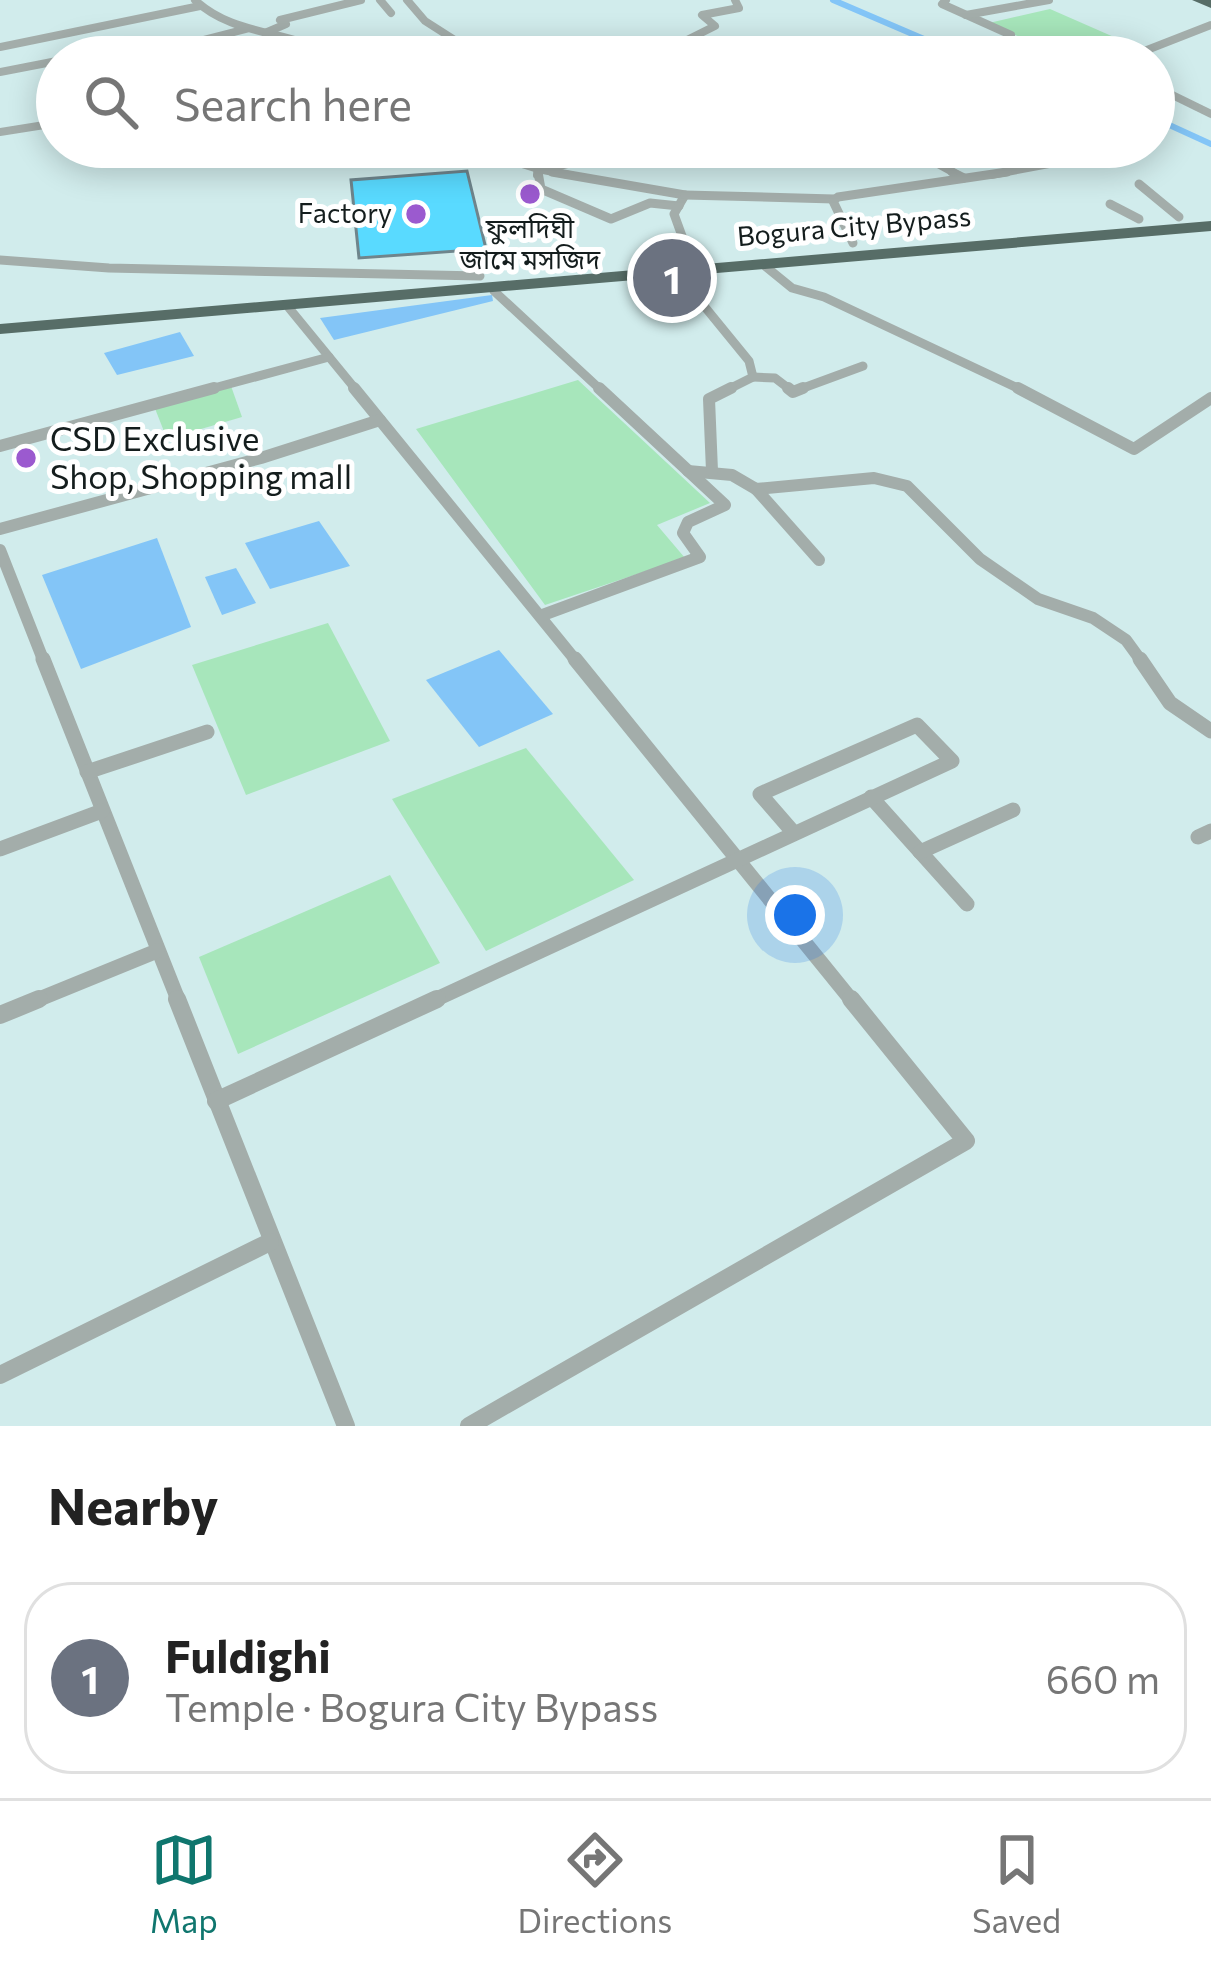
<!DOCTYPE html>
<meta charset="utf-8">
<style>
:root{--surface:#fff;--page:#f6f6f6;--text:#222;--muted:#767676;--line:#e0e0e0;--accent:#0f766e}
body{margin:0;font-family:Commissioner,"Noto Sans Bengali",sans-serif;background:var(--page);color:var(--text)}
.you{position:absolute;left:795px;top:915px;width:42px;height:42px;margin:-30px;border:9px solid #fff;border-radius:50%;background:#1a73e8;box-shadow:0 0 0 18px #1a73e833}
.badge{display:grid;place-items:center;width:78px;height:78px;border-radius:50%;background:var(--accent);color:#fff;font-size:39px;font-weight:700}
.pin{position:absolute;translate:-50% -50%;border:6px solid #fff;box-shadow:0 3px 12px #0006}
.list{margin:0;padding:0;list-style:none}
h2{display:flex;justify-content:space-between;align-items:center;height:156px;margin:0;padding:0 48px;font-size:51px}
h2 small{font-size:39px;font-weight:400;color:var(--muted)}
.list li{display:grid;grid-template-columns:78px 1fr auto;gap:36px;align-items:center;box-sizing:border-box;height:192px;margin:0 24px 24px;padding:0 24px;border:3px solid var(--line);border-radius:48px}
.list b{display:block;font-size:45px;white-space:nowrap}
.list p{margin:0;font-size:39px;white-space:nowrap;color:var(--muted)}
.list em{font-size:39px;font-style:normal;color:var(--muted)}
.icon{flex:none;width:66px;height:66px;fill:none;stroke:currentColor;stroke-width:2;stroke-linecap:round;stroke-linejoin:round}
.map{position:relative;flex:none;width:1211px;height:1426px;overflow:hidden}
.search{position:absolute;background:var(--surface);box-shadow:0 6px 30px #0003;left:36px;right:36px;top:36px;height:132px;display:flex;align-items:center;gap:30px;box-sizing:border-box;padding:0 42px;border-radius:66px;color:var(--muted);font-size:45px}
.sheet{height:372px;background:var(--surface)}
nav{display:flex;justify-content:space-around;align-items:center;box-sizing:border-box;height:168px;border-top:3px solid var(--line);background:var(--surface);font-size:33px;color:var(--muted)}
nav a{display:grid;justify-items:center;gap:6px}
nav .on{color:var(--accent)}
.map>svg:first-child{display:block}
.green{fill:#a7e6bb}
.water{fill:#83c5f7}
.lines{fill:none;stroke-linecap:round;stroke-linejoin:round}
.canal{stroke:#83c5f7;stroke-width:6}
.building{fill:#59daff;stroke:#6f858c;stroke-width:3}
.street-far4{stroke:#a3adaa;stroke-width:8}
.street-far3{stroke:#a3adaa;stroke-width:9}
.street-far2{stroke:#a3adaa;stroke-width:12}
.street-far1{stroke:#a3adaa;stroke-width:15}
.street{stroke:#a3adaa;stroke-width:18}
.highway{fill:#576d67;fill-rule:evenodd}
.poi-dot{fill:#9b5acf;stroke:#fff;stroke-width:4.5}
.labels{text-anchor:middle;stroke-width:10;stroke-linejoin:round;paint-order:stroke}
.far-poi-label{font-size:27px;fill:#141d1d;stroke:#fff;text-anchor:end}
.far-street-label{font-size:27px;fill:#141d1d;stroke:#fff}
.poi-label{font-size:33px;fill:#141d1d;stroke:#fff;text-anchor:start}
</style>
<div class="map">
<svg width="1211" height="1426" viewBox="0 0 1211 1426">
<rect width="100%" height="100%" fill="#d1ecec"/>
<g class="green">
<path d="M 1050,9 L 1139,48 C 1076,68 1045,48 989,23 Z"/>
<path d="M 578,380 L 710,503 L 657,525 L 685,558 L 545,605 L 416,429 Z"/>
<path d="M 231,386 L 242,417 L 167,439 L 154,406 Z"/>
<path d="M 328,623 L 390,741 L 246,795 L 192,665 Z"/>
<path d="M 526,748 L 634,880 L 486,951 L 392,799 Z"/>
<path d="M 390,875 L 440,963 L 238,1054 L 199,957 Z"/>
</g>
<g class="water">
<path d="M 492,295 L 493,301 L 334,340 L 320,318 Z"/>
<path d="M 180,332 L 194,356 L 117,375 L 104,353 Z"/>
<path d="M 319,521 L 350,566 L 270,589 L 245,543 Z"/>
<path d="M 157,538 L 191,627 L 81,669 L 42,575 Z"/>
<path d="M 236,568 L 256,603 L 222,615 L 205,577 Z"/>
<path d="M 499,650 L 553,714 L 479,747 L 426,680 Z"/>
</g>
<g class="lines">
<g class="canal">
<path d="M 833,0 L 924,39 L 930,50 L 943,57"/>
<path d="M 1154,118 L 1211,144"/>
</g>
</g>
<path class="building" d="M 467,171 L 486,249 L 359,258 L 351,180 Z"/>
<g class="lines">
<g class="street-far4">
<path d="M 195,0 C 234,37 290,29 334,57"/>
<path d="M 380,0 L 391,13"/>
<path d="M 407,0 L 425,21 L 461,44"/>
<path d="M 946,0 L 942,4 L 1011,35"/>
<path d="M 966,15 L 1049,0"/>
<path d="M 265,33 L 286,24 L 280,20 L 361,0"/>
<path d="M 0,47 L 200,6"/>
<path d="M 80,57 L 154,40 L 172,48 L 246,29"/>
<path d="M 688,57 L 685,41 L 715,26 L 702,15 L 739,8 L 735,0"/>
<path d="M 1129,57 L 1211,25"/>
<path d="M 0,72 L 57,61"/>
<path d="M 1154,86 L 1211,114"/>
<path d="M 0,132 L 57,123"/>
<path d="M 137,147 L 148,161 L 204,147"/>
<path d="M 468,147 L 538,169 L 537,175"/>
<path d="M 907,147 L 958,175"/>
<path d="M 278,161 L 361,147"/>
<path d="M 550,168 L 642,147"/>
<path d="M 538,169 L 569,175"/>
<path d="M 991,175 L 1108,153 L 1115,147"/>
</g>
<g class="street-far3">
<path d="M 538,172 L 541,189 L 611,219 L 650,203 L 679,206"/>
<path d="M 552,172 L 685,195 L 674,214 L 690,258"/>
<path d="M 952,172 L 964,178"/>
<path d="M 1139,184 L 1179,217"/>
<path d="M 685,195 L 834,199"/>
<path d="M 1110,204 L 1139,219"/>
<path d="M 853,243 L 833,201 L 838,197 L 1007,172"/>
<path d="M 0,260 L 109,268 L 480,276"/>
<path d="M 765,266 L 792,288 L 824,297 L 1024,391"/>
<path d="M 678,274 L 749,361 L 753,377 L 725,391"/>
<path d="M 494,291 L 602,391"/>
<path d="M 289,308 L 357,391"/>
<path d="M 753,377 L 775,378 L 792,391"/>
<path d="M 203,391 L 329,357"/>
<path d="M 795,391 L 863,366"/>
</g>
<g class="street-far2">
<path d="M 354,388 L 577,662"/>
<path d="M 788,388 L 793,392 L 803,388"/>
<path d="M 1018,388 L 1134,449 L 1211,398"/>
<path d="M 0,446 L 214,388"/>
<path d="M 688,471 L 732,475 L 756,489 L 874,478 L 907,486 L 980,559 L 1038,599 L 1093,618 L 1126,640 L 1142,662"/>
<path d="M 712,471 L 709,399 L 731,388"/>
<path d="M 756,489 L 819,560"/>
<path d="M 0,529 L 261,458 L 380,420"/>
<path d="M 0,550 L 44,662"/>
<path d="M 540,616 L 700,557 L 683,533 L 688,522 L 725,505 L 599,388"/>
</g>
<g class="street-far1">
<path d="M 43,659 L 179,1002"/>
<path d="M 575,659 L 853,1002"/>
<path d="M 1140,659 L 1170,703 L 1211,731"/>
<path d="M 87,772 L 207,732"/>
<path d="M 871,797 L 967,904"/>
<path d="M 1198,837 L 1211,831"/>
<path d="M 0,849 L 102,811"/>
<path d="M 920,852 L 1013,810"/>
<path d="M 32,1002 L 157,951"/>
<path d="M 430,1002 L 952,761 L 917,725 L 760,794 L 793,832"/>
</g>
<g class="street">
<path d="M 177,999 L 346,1426"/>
<path d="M 0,1015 L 39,999"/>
<path d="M 216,1101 L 437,999"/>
<path d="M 0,1375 L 270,1242"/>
<path d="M 469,1426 L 966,1141 L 851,999"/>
</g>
<g class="highway">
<path d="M 1192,0 L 1211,0 L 1211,8 Z"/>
<path d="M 1211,221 L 1211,231 L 0,334 L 0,324 Z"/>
</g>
</g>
<g class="poi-dot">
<circle cx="530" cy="194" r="12"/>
<circle cx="416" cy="214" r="12"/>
<circle cx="26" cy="458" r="12"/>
</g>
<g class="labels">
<g class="far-poi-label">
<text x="392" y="223">Factory</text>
<text x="530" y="238" text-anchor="middle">ফুলদিঘী<tspan x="530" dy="31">জামে মসজিদ</tspan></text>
</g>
<g class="far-street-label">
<text transform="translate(854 227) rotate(-5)" y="9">Bogura City Bypass</text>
</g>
<g class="poi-label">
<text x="50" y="451">CSD Exclusive<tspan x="50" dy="38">Shop, Shopping mall</tspan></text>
</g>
</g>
</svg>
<div class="you"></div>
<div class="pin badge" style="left:672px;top:278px;background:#6b7280">1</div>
<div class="search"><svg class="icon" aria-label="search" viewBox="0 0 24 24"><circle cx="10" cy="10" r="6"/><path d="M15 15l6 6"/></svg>Search here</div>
</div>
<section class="sheet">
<h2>Nearby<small></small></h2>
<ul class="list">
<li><span class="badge" style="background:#6b7280">1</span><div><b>Fuldighi</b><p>Temple · Bogura City Bypass</p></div><em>660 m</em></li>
</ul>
</section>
<nav>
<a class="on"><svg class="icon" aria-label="map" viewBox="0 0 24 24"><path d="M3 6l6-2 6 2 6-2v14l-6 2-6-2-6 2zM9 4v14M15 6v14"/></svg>Map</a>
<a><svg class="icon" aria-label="directions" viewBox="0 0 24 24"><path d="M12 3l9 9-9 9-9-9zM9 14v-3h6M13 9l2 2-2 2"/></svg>Directions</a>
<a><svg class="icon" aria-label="saved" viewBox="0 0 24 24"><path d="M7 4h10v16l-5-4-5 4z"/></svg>Saved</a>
</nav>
